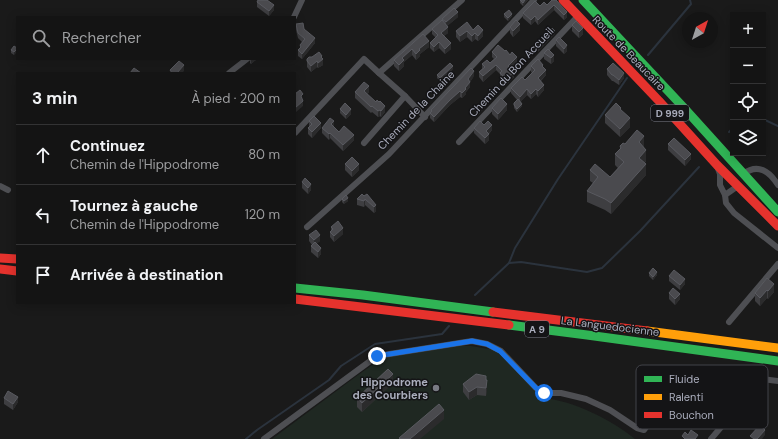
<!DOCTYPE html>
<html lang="fr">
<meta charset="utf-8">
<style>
:root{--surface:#141414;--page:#212122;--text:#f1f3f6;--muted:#9d9ea0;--line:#333334}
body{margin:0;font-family:"DM Sans",sans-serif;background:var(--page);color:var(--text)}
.controls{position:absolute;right:12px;top:12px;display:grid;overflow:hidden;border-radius:0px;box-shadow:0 2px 10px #0003}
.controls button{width:36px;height:36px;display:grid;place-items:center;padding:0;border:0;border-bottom:1px solid var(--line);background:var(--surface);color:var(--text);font:20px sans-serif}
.compass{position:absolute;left:682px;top:12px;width:36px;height:36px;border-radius:50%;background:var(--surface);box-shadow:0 2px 10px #0003;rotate:39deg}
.stop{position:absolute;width:12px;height:12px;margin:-9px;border:3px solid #1a73e8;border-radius:50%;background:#fff}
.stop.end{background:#1a73e8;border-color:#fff;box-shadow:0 1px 4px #0008}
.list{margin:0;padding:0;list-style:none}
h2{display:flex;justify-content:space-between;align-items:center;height:52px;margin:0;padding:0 16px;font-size:17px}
h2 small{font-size:13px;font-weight:400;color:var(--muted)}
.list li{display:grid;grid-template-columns:26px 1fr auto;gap:12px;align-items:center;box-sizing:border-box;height:60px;padding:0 16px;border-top:1px solid var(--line)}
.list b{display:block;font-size:15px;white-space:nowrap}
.list p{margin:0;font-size:13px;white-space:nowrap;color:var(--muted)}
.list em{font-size:13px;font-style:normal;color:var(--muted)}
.icon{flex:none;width:22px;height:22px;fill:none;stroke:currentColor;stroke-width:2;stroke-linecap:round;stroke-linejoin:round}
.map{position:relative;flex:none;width:778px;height:439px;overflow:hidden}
.search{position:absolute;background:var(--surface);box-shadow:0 2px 10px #0003;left:16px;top:16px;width:280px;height:44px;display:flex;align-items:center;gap:10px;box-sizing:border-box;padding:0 14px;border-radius:0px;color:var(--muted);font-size:15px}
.panel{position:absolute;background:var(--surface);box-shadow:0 2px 10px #0003;left:16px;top:72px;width:280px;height:232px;border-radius:0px}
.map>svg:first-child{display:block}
.pitch{fill:#1f2822}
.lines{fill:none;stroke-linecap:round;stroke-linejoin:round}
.stream{stroke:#2b333d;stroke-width:2}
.street{stroke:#4e4f53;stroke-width:6}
.fast{stroke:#30b455;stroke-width:9}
.slow{stroke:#ff9f0a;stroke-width:9}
.jam{stroke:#e5322d;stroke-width:9}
.wall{fill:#3e3e41}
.shaded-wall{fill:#2b2b2c}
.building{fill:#4a4a4e;stroke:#595a60}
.route{stroke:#1a73e8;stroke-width:5}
.poi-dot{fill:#787a83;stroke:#141416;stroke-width:1.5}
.labels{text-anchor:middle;stroke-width:3;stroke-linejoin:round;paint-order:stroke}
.shield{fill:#141416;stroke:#7d7f8a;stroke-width:1}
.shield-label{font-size:10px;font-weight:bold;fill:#aaadbc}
.street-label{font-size:11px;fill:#aaadbc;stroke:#141416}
.poi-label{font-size:11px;font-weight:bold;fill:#aaadbc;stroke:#141416;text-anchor:end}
.key{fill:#141416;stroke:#414248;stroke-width:1}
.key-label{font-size:11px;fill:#aaadbc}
</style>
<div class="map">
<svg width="778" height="439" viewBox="0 0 778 439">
<rect width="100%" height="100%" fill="#1a1a1a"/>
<path class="pitch" d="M 460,346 L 471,346 L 495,350 L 543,398 C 574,401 610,419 635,439 L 272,439 L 354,378 L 382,358 Z"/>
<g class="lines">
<g class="stream">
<path d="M 648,55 L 691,4 L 690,0"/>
<path d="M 763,119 L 778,126"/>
<path d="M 729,132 L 733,128"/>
<path d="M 509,263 L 515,248 L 558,179 L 627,78"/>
<path d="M 475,295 L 509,263 L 521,262 L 587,272 L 602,268 L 640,231 L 699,167"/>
<path d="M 246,439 L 257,430 L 329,380 L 341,366 L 375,344 L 442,334 L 449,326"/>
</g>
<g class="street">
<path d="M 294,17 L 302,0"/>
<path d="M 229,73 L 247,59"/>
<path d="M 379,73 L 405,96 L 425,117"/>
<path d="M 295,133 L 364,59 L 379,73 L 462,0"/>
<path d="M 459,142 L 578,16"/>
<path d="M 364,143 L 405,96"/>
<path d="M 717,166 L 720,174 L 720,185 L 725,195 L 735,188 L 740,188"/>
<path d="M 743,174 C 758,163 769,171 778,185"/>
<path d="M 0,186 L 8,190"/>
<path d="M 725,195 L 726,203 L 734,213 L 778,248"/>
<path d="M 307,227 L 389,154 L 534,0"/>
<path d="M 729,322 L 778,264"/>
<path d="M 264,439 L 377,356 L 472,341 L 487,344 L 501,351 L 536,388 L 544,393 L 561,393 L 586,399 L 610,410 L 637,428 L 644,430 L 681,380 L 688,373 L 699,371 L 778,381"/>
<path d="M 711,439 L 762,379"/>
</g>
<g class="fast">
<path d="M 583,0 L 685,109 L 778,212"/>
<path d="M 295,288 L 363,295 L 493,312"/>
<path d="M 509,325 L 587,335 L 778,361"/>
</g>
<path class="slow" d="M 647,331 L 778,348"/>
<g class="jam">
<path d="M 563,0 L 659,101 L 717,165 L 778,226"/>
<path d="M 0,258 L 17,259"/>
<path d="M 0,269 L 17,271"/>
<path d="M 295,299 L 509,325"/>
<path d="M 493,312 L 647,331"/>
</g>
</g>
<g class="wall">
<path d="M 520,0 L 528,0 L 523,6 L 520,3 Z"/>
<path d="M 552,0 L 567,17 L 564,20 L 554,10 L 538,25 L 535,21 L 531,25 L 523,18 L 523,13 L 540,6 L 547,5 Z"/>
<path d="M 257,2 L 274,10 L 269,16 L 257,7 Z"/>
<path d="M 504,14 L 512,16 L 508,21 L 504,17 Z"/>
<path d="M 458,17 L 447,26 L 448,33 L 444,36 L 451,49 L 445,54 L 439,48 L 434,52 L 430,48 L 430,43 L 436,38 L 432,34 L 432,29 L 442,20 L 442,19 Z"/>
<path d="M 296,24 L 304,29 L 315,43 L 302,59 L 298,56 L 298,50 L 300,48 L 300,45 L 302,42 L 298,38 L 296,30 Z"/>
<path d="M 572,25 L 583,34 L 579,38 L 572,31 Z"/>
<path d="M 510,27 L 520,30 L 513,37 L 510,33 Z"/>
<path d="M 473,30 L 483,36 L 478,41 L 475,39 L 472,42 L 467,37 L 460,42 L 456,37 L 456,31 Z"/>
<path d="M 423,34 L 429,47 L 420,54 L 420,56 L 416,60 L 412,55 L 404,62 L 404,66 L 399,71 L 394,66 L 394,60 Z"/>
<path d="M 556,40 L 567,51 L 564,54 L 556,46 Z"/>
<path d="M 17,48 L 14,55 L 11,53 L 11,50 Z"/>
<path d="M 548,49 L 554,61 L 551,64 L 544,59 L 544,53 Z"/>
<path d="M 492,52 L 517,63 L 510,69 L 514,77 L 506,85 L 500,79 L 500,74 L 496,70 L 483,82 L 479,77 L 479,72 L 482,69 L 482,64 L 490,63 L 494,59 L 492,57 Z"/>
<path d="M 322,58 L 323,65 L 318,68 L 317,67 L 311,72 L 307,67 L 307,59 Z"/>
<path d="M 250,59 L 257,59 L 251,64 L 250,63 Z"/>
<path d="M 531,66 L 543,67 L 546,75 L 541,81 L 544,90 L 538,97 L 536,94 L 531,99 L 527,95 L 521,101 L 522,106 L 517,112 L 514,108 L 514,103 L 517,100 L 511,93 L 511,88 L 525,80 L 532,73 L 531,72 Z"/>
<path d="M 453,69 L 440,81 L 437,78 L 437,75 Z"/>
<path d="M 607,69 L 624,78 L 619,85 L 613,81 L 612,81 L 607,75 Z"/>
<path d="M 474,76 L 470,82 L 470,87 L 466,92 L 466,94 L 462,98 L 460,97 L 450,105 L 434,122 L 430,118 L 430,113 L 431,112 L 431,110 Z"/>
<path d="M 355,92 L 369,92 L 367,94 L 385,112 L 381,117 L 380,116 L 378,117 L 372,112 L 371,113 L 355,98 Z"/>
<path d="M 487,105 L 478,115 L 475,112 L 475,109 Z"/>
<path d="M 492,108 L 507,110 L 498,120 L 492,114 Z"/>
<path d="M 340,109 L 351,114 L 346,119 L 340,113 Z"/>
<path d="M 605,115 L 630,127 L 620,137 L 605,123 Z"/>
<path d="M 309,121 L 321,128 L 312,138 L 308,134 L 308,128 L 309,127 Z"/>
<path d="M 484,125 L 492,130 L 489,134 L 489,140 L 485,144 L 474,133 L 474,128 Z"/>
<path d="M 334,127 L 339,132 L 354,140 L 343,151 L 330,138 L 329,140 L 322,133 L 322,128 Z"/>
<path d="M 625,144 L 644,147 L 646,161 L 645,163 L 646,175 L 611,214 L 605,210 L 587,202 L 587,191 L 593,183 L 590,181 L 590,170 L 610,177 L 618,168 L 615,165 L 615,154 L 620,150 L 620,146 Z"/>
<path d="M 668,144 L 691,159 L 685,166 L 668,150 Z"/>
<path d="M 345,164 L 359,170 L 352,177 L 345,170 Z"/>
<path d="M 302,182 L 311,190 L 308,194 L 302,188 Z"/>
<path d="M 367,194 L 376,211 L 374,213 L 365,205 L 364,207 L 357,205 L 357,199 L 364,196 Z"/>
<path d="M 342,199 L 348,201 L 344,204 L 342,202 Z"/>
<path d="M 331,227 L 343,234 L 334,242 L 330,237 L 330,232 L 331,231 Z"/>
<path d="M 309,235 L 320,241 L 316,244 L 321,254 L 318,258 L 311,252 L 311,246 L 312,245 L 309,241 Z"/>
<path d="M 649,273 L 657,275 L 653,280 L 649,276 Z"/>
<path d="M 669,276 L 685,284 L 680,290 L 669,281 Z"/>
<path d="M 767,278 L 774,292 L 768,299 L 767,298 L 760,306 L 755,301 L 755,293 Z"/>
<path d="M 669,293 L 680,299 L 675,305 L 669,299 Z"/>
<path d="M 683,379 L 690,386 L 701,401 L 698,405 L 683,393 L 679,399 L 678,407 L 672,414 L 666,408 L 666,402 Z"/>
<path d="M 486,380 L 487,388 L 486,396 L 477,395 L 469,400 L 463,392 L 463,384 Z"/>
<path d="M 393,383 L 362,412 L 357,407 L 357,398 Z"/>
<path d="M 725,393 L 732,404 L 728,409 L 726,407 L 723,411 L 719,407 L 719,401 Z"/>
<path d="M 4,398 L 18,402 L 13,410 L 4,404 Z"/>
<path d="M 738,409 L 747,412 L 742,418 L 738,414 Z"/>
<path d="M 693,416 L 693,426 L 686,419 L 686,417 Z"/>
</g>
<g class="shaded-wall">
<path d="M 525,0 L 528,0 L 523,6 L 523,3 Z"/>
<path d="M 274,5 L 274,10 L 269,16 L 269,11 Z"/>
<path d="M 554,5 L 554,10 L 538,25 L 538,20 Z"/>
<path d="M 458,12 L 458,17 L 446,27 L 446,22 Z"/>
<path d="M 567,12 L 567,17 L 564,20 L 564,15 Z"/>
<path d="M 512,14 L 512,16 L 508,21 L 508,18 Z"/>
<path d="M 535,16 L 535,21 L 531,25 L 531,20 Z"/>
<path d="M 520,24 L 520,30 L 513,37 L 513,31 Z"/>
<path d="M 448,27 L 448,33 L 441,38 L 441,33 Z"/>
<path d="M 583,28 L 583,34 L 579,38 L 579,32 Z"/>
<path d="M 483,30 L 483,36 L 478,41 L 478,36 Z"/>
<path d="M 467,31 L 467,37 L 460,42 L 460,36 Z"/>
<path d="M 555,31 L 555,34 L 538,52 L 538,49 Z"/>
<path d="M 475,33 L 475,39 L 472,42 L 472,36 Z"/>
<path d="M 315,38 L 315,43 L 302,59 L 302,54 Z"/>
<path d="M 429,41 L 429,47 L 420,54 L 420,56 L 416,60 L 416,54 L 419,49 Z"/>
<path d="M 439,42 L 439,48 L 434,52 L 434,47 Z"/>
<path d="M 451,43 L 451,49 L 445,54 L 445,49 Z"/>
<path d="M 567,45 L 567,51 L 564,54 L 564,49 Z"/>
<path d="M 17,49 L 17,52 L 14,55 L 14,52 Z"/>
<path d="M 412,49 L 412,55 L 404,62 L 404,66 L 399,71 L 399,65 L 402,58 Z"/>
<path d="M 554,55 L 554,61 L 551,64 L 551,58 Z"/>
<path d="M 322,56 L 322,60 L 323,59 L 323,65 L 318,68 L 318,63 L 321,57 Z"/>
<path d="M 517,57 L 517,63 L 508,71 L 508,66 Z"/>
<path d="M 251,59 L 257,59 L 251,64 Z"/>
<path d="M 317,61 L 317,67 L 311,72 L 311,66 Z"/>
<path d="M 184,65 L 184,71 L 182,73 L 177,73 Z"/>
<path d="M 496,65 L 496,70 L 483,82 L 483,76 Z"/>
<path d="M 453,66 L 453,69 L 440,81 L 440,78 Z"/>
<path d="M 546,70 L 546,75 L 538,83 L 538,78 Z"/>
<path d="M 474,71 L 474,76 L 470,82 L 470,87 L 466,92 L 466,94 L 462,98 L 462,93 L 465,88 L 468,79 Z"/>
<path d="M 514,72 L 514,77 L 506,85 L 506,80 Z"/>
<path d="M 624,73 L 624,78 L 619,85 L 619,80 Z"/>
<path d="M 544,85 L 544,90 L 538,97 L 538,91 Z"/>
<path d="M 369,86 L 369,92 L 364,97 L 364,91 Z"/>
<path d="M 527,89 L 527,95 L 520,102 L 520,97 Z"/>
<path d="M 536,89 L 536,94 L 531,99 L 531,94 Z"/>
<path d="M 460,91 L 460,97 L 450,105 L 434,122 L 434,117 L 450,100 Z"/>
<path d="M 303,101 L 303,106 L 295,113 L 295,108 Z"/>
<path d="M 487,102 L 487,105 L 478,115 L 478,112 Z"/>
<path d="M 507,104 L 507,110 L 498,120 L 498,114 Z"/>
<path d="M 522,104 L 522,106 L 517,112 L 517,109 Z"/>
<path d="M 385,106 L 385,112 L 381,117 L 381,111 Z"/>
<path d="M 351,109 L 351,114 L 346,119 L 346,115 Z"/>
<path d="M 380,110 L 380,116 L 378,117 L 378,111 Z"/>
<path d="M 630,118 L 630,127 L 620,137 L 620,129 Z"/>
<path d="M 334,121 L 334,127 L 331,124 Z"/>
<path d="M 321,123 L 321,128 L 312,138 L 312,132 Z"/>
<path d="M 492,125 L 492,130 L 486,136 L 486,131 Z"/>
<path d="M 330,133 L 330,138 L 329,140 L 329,134 Z"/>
<path d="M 489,134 L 489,140 L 485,144 L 485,138 Z"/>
<path d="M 354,135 L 354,140 L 343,151 L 343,145 Z"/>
<path d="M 644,136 L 644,147 L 639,153 L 639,142 Z"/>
<path d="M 646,150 L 646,161 L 639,169 L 639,158 Z"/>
<path d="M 691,154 L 691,159 L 685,166 L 685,160 Z"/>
<path d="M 359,164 L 359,170 L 352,177 L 352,171 Z"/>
<path d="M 646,164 L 646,175 L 611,214 L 611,203 Z"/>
<path d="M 311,184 L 311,190 L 308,194 L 308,188 Z"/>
<path d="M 348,198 L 348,201 L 344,204 L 344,201 Z"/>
<path d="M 365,199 L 365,205 L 364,207 L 364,201 Z"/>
<path d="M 376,205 L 376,211 L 374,213 L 374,207 Z"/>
<path d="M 343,228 L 343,234 L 334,242 L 334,236 Z"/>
<path d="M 320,235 L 320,241 L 314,246 L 314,240 Z"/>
<path d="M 321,248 L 321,254 L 318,258 L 318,252 Z"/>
<path d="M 657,272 L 657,275 L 653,280 L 653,277 Z"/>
<path d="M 685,279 L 685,284 L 680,290 L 680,285 Z"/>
<path d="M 774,284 L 774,292 L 768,299 L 768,291 Z"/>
<path d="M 767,290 L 767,298 L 760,306 L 760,298 Z"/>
<path d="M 680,294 L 680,299 L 675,305 L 675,299 Z"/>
<path d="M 393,374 L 393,383 L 362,412 L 362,403 Z"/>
<path d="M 487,380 L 487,388 L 486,396 L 486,388 Z"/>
<path d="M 477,387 L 477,395 L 469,400 L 469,392 Z"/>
<path d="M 683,387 L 683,393 L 679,399 L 678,407 L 672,414 L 672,408 L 677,396 Z"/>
<path d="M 701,395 L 701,401 L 698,405 L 698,399 Z"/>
<path d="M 18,397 L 18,402 L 13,410 L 13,404 Z"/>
<path d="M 732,399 L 732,404 L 728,409 L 728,403 Z"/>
<path d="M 726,402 L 726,407 L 723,411 L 723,405 Z"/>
<path d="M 747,407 L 747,412 L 742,418 L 742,413 Z"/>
<path d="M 444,410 L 444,419 L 420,439 L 410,439 Z"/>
<path d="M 765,430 L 765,435 L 762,439 L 757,439 Z"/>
</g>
<g class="building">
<path d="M 258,0 L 267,0 L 274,5 L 269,11 L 257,2 Z"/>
<path d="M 520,0 L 525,0 L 523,3 Z"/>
<path d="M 552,0 L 556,0 L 567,12 L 564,15 L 554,5 L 538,20 L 535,16 L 531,20 L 523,13 L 535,1 L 540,6 L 544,2 L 547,5 Z"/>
<path d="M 454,8 L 458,12 L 446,22 L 442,19 Z"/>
<path d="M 509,10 L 512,14 L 508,18 L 504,14 Z"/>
<path d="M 442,20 L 448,27 L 441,33 L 451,43 L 445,49 L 439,42 L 434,47 L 430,43 L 438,35 L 432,29 Z"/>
<path d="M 516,20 L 520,24 L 513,31 L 510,27 Z"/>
<path d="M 576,21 L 583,28 L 579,32 L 572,25 Z"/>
<path d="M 467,22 L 473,30 L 478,25 L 483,30 L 478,36 L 475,33 L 472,36 L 467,31 L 460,36 L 456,31 Z"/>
<path d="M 303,23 L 304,29 L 315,38 L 302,54 L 298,50 L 301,47 L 300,45 L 305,39 L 298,33 L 296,24 Z"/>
<path d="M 552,28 L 555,31 L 538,49 L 539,47 L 536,44 L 549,33 L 548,32 Z"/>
<path d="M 423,34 L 429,41 L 419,49 L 420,50 L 416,54 L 412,49 L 402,58 L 404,60 L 399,65 L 394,60 Z"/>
<path d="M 559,37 L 567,45 L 564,49 L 556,40 Z"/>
<path d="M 498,45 L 505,51 L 506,50 L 510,55 L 512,52 L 517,57 L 508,66 L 514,72 L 506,80 L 500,73 L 502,71 L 496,65 L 483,76 L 479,72 L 485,67 L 482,64 L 487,60 L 490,63 L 497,57 L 492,52 Z"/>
<path d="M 14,46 L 17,48 L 17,49 L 14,52 L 11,50 Z"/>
<path d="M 548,49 L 554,55 L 551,58 L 544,53 Z"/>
<path d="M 319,52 L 322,56 L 321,57 L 323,59 L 318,63 L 317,61 L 311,66 L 307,61 L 307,59 L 309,57 L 312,57 Z"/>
<path d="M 538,59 L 543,65 L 542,66 L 546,70 L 538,78 L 544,85 L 538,91 L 536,89 L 531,94 L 527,89 L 520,97 L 511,88 L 522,77 L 525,80 L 535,70 L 531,66 Z"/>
<path d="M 179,61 L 184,65 L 177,73 L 172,73 L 170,70 Z"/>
<path d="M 450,63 L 453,66 L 440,78 L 437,75 Z"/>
<path d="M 613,63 L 624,73 L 619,80 L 613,75 L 612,75 L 607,69 Z"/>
<path d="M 134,68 L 141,73 L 130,73 Z"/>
<path d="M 471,68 L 474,71 L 468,79 L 470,82 L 465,88 L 466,89 L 462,93 L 460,91 L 450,100 L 434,117 L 430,113 L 432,111 L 431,110 Z"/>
<path d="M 364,82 L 369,86 L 364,91 L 376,102 L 377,100 L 379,102 L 380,101 L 385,106 L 381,111 L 380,110 L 378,111 L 372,106 L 371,107 L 355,92 Z"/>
<path d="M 300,90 L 303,94 L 301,96 L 303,101 L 295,108 L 295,94 Z"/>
<path d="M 501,98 L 507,104 L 498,114 L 492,108 Z"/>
<path d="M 518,99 L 522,104 L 517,109 L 514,105 L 514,103 Z"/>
<path d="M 485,100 L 487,102 L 478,112 L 475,109 Z"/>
<path d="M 345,103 L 351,109 L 346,115 L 340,109 Z"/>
<path d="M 616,103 L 621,108 L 620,109 L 630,118 L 620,129 L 605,115 Z"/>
<path d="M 314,116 L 321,123 L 312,132 L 308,128 L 312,124 L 309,121 Z"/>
<path d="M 330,118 L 334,121 L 331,124 L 339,132 L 344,126 L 354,135 L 343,145 L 330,133 L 329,134 L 322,128 Z"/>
<path d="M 480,121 L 484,125 L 488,121 L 492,125 L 486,131 L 489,134 L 485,138 L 474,128 Z"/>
<path d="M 637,130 L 644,136 L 639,142 L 646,150 L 639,158 L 646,164 L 611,203 L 605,199 L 587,191 L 598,177 L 590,170 L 595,164 L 610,177 L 624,162 L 615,154 L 621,148 L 620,146 L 623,143 L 625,144 Z"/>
<path d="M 674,138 L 691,154 L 685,160 L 668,144 Z"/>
<path d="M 352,157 L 359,164 L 352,171 L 345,164 Z"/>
<path d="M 305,178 L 311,184 L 308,188 L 302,182 Z"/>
<path d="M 362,194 L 364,196 L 367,194 L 376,205 L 374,207 L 365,199 L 364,201 L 357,199 Z"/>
<path d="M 346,195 L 348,198 L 344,201 L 342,199 Z"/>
<path d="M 338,221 L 343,228 L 334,236 L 330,232 L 333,229 L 331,227 Z"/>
<path d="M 316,230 L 320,235 L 314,240 L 309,235 Z"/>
<path d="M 315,242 L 321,248 L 318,252 L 311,246 Z"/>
<path d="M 653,268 L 657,272 L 653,277 L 649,273 Z"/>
<path d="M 674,270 L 685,279 L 680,285 L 669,276 Z"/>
<path d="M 767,278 L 774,284 L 768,291 L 767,290 L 760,298 L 755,293 Z"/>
<path d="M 673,288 L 680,294 L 675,299 L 669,293 Z"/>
<path d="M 388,369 L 393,374 L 362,403 L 357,398 Z"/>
<path d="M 476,374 L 486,376 L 486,380 L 487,380 L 486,388 L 477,387 L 469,392 L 463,384 Z"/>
<path d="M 8,391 L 18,397 L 13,404 L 4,398 Z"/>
<path d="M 439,404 L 444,410 L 410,439 L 400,439 L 399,438 Z"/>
<path d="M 760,425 L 765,430 L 757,439 L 754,439 L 750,436 Z"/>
<path d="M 691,430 L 698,435 L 695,439 L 685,439 L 682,436 L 685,432 L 688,435 Z"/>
</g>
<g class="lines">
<path class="route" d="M 377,356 L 472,341 L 487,344 L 500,351 L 536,388 L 544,393"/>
</g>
<circle class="poi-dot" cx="436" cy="388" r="4"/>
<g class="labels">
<g class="shield">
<rect x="651" y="105" width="38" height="16" rx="3"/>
<rect x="525" y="321" width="24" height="16" rx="3"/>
</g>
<g class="shield-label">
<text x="670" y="117">D 999</text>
<text x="537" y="333">A 9</text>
</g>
<g class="street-label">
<text transform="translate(629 53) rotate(46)" y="4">Route de Beaucaire</text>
<text transform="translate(511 72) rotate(-47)" y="4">Chemin du Bon Accueil</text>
<text transform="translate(416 110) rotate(-46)" y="4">Chemin de la Chaine</text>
<text transform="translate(610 326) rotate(7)" y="4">La Languedocienne</text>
</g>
<g class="poi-label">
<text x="428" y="386">Hippodrome<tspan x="428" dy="13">des Courbiers</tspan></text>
</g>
</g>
<rect x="636" y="365" width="132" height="64" rx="6" class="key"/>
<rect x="644" y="376" width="18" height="6" fill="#30b455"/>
<rect x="644" y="394" width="18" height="6" fill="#ff9f0a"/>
<rect x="644" y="412" width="18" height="6" fill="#e5322d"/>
<g class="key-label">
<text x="669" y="383">Fluide</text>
<text x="669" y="401">Ralenti</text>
<text x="669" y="419">Bouchon</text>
</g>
</svg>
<div class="controls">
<button>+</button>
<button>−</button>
<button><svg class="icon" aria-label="locate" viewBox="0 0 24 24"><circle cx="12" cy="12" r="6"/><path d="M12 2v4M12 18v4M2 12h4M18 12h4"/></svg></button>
<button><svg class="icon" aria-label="layers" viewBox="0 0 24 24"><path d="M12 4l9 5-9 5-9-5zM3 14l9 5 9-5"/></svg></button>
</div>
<svg class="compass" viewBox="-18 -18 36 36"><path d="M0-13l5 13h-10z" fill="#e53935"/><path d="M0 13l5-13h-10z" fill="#9d9ea0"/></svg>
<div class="stop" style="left:544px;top:393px"></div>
<div class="stop end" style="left:377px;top:356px"></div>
<div class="search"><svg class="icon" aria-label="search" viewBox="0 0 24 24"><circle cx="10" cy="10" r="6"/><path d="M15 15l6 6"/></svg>Rechercher</div>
<section class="panel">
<h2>3 min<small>À pied · 200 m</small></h2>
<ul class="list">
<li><svg class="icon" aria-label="ahead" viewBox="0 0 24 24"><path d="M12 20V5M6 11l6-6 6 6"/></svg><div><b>Continuez</b><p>Chemin de l'Hippodrome</p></div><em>80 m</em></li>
<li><svg class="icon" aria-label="left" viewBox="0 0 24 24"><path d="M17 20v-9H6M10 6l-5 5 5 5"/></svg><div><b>Tournez à gauche</b><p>Chemin de l'Hippodrome</p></div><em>120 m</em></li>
<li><svg class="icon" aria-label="arrive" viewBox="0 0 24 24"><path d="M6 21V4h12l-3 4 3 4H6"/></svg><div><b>Arrivée à destination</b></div></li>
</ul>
</section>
</div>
